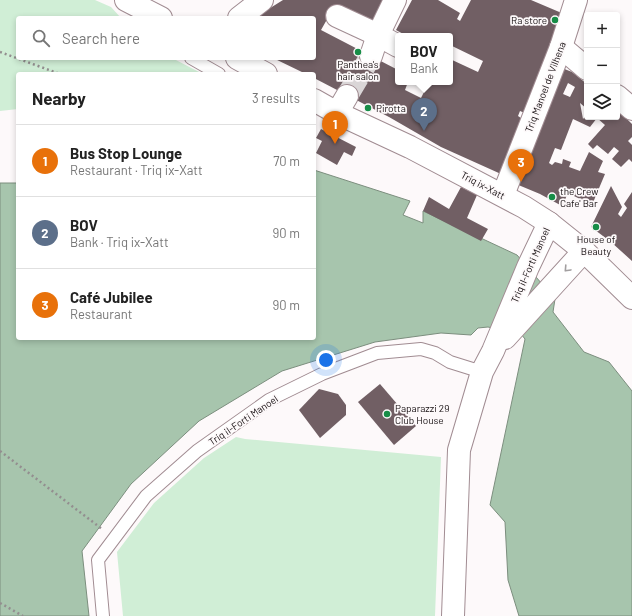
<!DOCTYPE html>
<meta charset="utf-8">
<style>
:root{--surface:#fff;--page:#f2f2f2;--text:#222;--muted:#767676;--line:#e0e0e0;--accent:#d93025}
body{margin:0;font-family:Barlow,sans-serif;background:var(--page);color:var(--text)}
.controls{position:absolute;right:12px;top:12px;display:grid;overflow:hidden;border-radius:4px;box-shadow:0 2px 6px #0003}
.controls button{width:36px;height:36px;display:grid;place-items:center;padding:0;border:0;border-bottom:1px solid var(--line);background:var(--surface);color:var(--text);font:20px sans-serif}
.you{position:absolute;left:326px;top:360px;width:14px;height:14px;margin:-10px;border:3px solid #fff;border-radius:50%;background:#1a73e8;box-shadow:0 0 0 6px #1a73e833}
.badge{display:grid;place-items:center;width:26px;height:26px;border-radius:50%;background:var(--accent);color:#fff;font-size:13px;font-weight:700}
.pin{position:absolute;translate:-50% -33px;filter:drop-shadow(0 1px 2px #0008)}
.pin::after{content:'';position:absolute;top:21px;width:14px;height:12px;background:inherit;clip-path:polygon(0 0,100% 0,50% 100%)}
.popup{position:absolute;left:395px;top:33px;width:58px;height:52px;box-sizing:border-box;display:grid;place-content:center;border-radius:4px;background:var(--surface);filter:drop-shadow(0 1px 3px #0005);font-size:13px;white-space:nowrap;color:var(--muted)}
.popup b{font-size:15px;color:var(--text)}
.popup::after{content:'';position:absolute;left:50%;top:100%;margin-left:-8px;border:8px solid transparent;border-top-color:var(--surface)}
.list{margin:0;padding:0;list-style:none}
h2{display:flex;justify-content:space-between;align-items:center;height:52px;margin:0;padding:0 16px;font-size:17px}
h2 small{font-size:13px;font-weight:400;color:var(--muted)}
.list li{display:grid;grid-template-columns:26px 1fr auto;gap:12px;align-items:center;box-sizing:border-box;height:72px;padding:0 16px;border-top:1px solid var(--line)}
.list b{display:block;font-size:15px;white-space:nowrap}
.list p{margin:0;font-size:13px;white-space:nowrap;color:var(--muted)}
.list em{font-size:13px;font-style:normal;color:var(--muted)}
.icon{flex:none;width:22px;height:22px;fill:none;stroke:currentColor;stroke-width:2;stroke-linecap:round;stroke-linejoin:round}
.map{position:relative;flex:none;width:632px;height:616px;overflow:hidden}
.search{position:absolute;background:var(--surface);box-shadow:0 2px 6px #0003;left:16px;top:16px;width:300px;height:44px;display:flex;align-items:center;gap:10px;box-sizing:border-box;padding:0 14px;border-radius:4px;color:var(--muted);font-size:15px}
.panel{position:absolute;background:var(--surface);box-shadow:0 2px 6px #0003;left:16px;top:72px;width:300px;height:268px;border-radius:4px}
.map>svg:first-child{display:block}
.green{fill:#d0eed6}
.water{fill:#a7c5ad;stroke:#7c8e7e}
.building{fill:#715f64;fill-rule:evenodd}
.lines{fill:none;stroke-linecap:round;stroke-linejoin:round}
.street-tunnel{stroke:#dad6d7;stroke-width:22;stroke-dasharray:22 11;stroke-linecap:butt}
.lane-casing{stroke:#a18c92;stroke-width:14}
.street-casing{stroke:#a18c92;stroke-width:24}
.secondary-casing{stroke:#a18c92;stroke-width:24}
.path{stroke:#938e8f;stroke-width:2.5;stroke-dasharray:2 3;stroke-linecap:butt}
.lane{stroke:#fff;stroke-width:12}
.street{stroke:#fff;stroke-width:22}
.secondary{stroke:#fff;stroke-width:22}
.oneway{stroke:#a29fa0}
.poi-dot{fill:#178d47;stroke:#fdf9fa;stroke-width:1.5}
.labels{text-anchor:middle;stroke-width:3.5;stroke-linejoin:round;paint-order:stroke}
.poi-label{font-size:10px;fill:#160f11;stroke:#fdf9fa;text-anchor:start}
.street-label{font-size:10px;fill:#160f11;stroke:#fdf9fa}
</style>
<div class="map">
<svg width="632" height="616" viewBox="0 0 632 616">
<rect width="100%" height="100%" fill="#fdf9fa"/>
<g class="green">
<path d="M 0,0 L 95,0 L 111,7 L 121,18 L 18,18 L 18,58 L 172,58 L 203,74 L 18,74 L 18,109 L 0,111 Z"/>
<path d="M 236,437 L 245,439 L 441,457 L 435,616 L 123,616 L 117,552 L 154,503 L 204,458 Z"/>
</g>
<path class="water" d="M 314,170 L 410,201 L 403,215 L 423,223 L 423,211 L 517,255 L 555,299 L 553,312 L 584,352 L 609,362 L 632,391 L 632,616 L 519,616 L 508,580 L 505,522 L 490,505 L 525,339 L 521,334 L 488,327 L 478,328 L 471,335 L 441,333 L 375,342 L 282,371 L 199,421 L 131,484 L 82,551 L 89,616 L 0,616 L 0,183 L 18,183 L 18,338 L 314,338 Z"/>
<g class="building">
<path d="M 283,0 L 387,0 L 373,30 L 334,7 L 321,30 L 398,70 L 398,82 L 408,82 L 405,90 L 421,98 L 429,82 L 450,82 L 450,59 L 478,72 L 483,61 L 450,45 L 450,36 L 407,36 L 396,30 L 412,0 L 438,0 L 460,13 L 457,19 L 460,21 L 471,0 L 531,0 L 564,14 L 527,114 L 520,111 L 518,116 L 524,120 L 501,174 L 441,147 L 389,117 L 314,78 L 314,74 L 306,74 L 273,58 L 314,58 L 314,18 L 258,18 L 259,15 Z"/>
<path d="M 562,68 L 572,72 L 587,84 L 587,109 L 580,103 L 583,119 L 587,114 L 587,117 L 617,117 L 617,109 L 632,124 L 632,137 L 628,141 L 632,145 L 632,162 L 629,159 L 621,167 L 612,159 L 619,151 L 614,147 L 608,154 L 597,145 L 593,149 L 588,144 L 605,125 L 597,118 L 590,127 L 573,119 L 561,150 L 555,148 L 549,163 L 552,165 L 555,162 L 562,164 L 563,159 L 571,162 L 569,167 L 580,171 L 589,152 L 603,161 L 598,172 L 605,174 L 592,205 L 568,193 L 562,206 L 540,194 L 516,184 ZM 568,83 L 575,87 L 570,97 L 563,94 Z"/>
<path d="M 321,129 L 356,147 L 352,156 L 344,152 L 337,165 L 316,153 L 322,141 L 316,138 Z"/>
<path d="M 611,186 L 622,207 L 618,214 L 621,217 L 627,208 L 624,204 L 632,192 L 632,261 L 611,242 L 591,227 Z"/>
<path d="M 461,187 L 477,195 L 467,218 L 488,229 L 481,241 L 423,211 L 429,197 L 449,209 Z"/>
<path d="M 380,384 L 416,426 L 394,445 L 358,402 Z"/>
<path d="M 319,389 L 338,394 L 346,405 L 346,415 L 320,438 L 299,410 Z"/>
</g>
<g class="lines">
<path class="street-tunnel" d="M 347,96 L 371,56"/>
<g class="lane-casing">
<g id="lane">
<path d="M 191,58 L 219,74"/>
<path d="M 103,616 L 98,560 L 146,496 L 197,451 L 269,400 L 322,374 L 377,353 L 421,349 L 435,353 L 450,362 L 482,372"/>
</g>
</g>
<g class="street-casing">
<g id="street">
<path d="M 337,16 L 378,35 L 398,46"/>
<path d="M 239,18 L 262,0"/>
<path d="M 561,47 L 587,69"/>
<path d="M 371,56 L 378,35 L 395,0"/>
<path d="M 617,96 L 632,109"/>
<path d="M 337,113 L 347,96"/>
<path d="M 503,195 L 561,47 L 576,0"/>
</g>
</g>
<g class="secondary-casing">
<g id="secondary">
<path d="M 126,0 L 161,18"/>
<path d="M 237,58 L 266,74"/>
<path d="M 314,100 L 337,113 L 410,147 L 524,207 L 549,223 L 584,251 L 632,298"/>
<path d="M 505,338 L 584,251"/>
<path d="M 453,616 L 459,450 L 482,372 L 493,351 L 528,267 L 549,223"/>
</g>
</g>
<g class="path">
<path d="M 0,52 L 60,74"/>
<path d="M 0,451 L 102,529"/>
<path d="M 0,603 L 23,616"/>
</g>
<use href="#lane" class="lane"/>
<use href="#street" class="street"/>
<use href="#secondary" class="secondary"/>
</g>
<defs><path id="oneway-chevron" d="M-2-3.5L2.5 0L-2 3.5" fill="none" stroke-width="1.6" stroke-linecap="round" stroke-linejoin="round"/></defs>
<use class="oneway" href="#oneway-chevron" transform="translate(567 269) rotate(133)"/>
<g class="poi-dot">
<circle cx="555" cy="20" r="4"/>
<circle cx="358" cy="52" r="4"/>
<circle cx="368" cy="108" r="4"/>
<circle cx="552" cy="197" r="4"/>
<circle cx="596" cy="227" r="4"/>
<circle cx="387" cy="414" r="4"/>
</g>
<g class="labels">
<g class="poi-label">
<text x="547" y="24" text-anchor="end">Ra store</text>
<text x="358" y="68" text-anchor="middle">Panthea's<tspan x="358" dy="12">hair salon</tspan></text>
<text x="376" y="112">Pirotta</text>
<text x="560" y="195">the Crew<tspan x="560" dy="12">Cafe' Bar</tspan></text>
<text x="596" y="243" text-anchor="middle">House of<tspan x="596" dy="12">Beauty</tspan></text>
<text x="395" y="412">Paparazzi 29<tspan x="395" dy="12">Club House</tspan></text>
</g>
<g class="street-label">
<text transform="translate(545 87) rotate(-69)" y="4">Triq Manoel de Vilhena</text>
<text transform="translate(483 185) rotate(28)" y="4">Triq ix-Xatt</text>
<text transform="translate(530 265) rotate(-66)" y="4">Triq il-Forti Manoel</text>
<text transform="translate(243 420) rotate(-34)" y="4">Triq il-Forti Manoel</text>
</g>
</g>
</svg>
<div class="controls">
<button>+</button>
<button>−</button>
<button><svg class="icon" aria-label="layers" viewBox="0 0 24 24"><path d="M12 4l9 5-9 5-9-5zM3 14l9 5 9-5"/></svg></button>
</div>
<div class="you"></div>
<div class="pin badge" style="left:335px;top:144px;background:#e8710a">1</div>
<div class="pin badge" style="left:424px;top:131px;background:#5c6f8a">2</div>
<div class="popup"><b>BOV</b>Bank</div>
<div class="pin badge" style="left:521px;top:182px;background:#e8710a">3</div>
<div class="search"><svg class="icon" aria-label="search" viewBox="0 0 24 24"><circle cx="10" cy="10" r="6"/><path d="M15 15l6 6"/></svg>Search here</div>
<section class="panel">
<h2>Nearby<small>3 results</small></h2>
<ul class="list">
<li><span class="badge" style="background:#e8710a">1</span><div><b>Bus Stop Lounge</b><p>Restaurant · Triq ix-Xatt</p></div><em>70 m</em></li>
<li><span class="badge" style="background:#5c6f8a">2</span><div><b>BOV</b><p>Bank · Triq ix-Xatt</p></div><em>90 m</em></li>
<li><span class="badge" style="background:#e8710a">3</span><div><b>Café Jubilee</b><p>Restaurant</p></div><em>90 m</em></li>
</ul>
</section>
</div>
